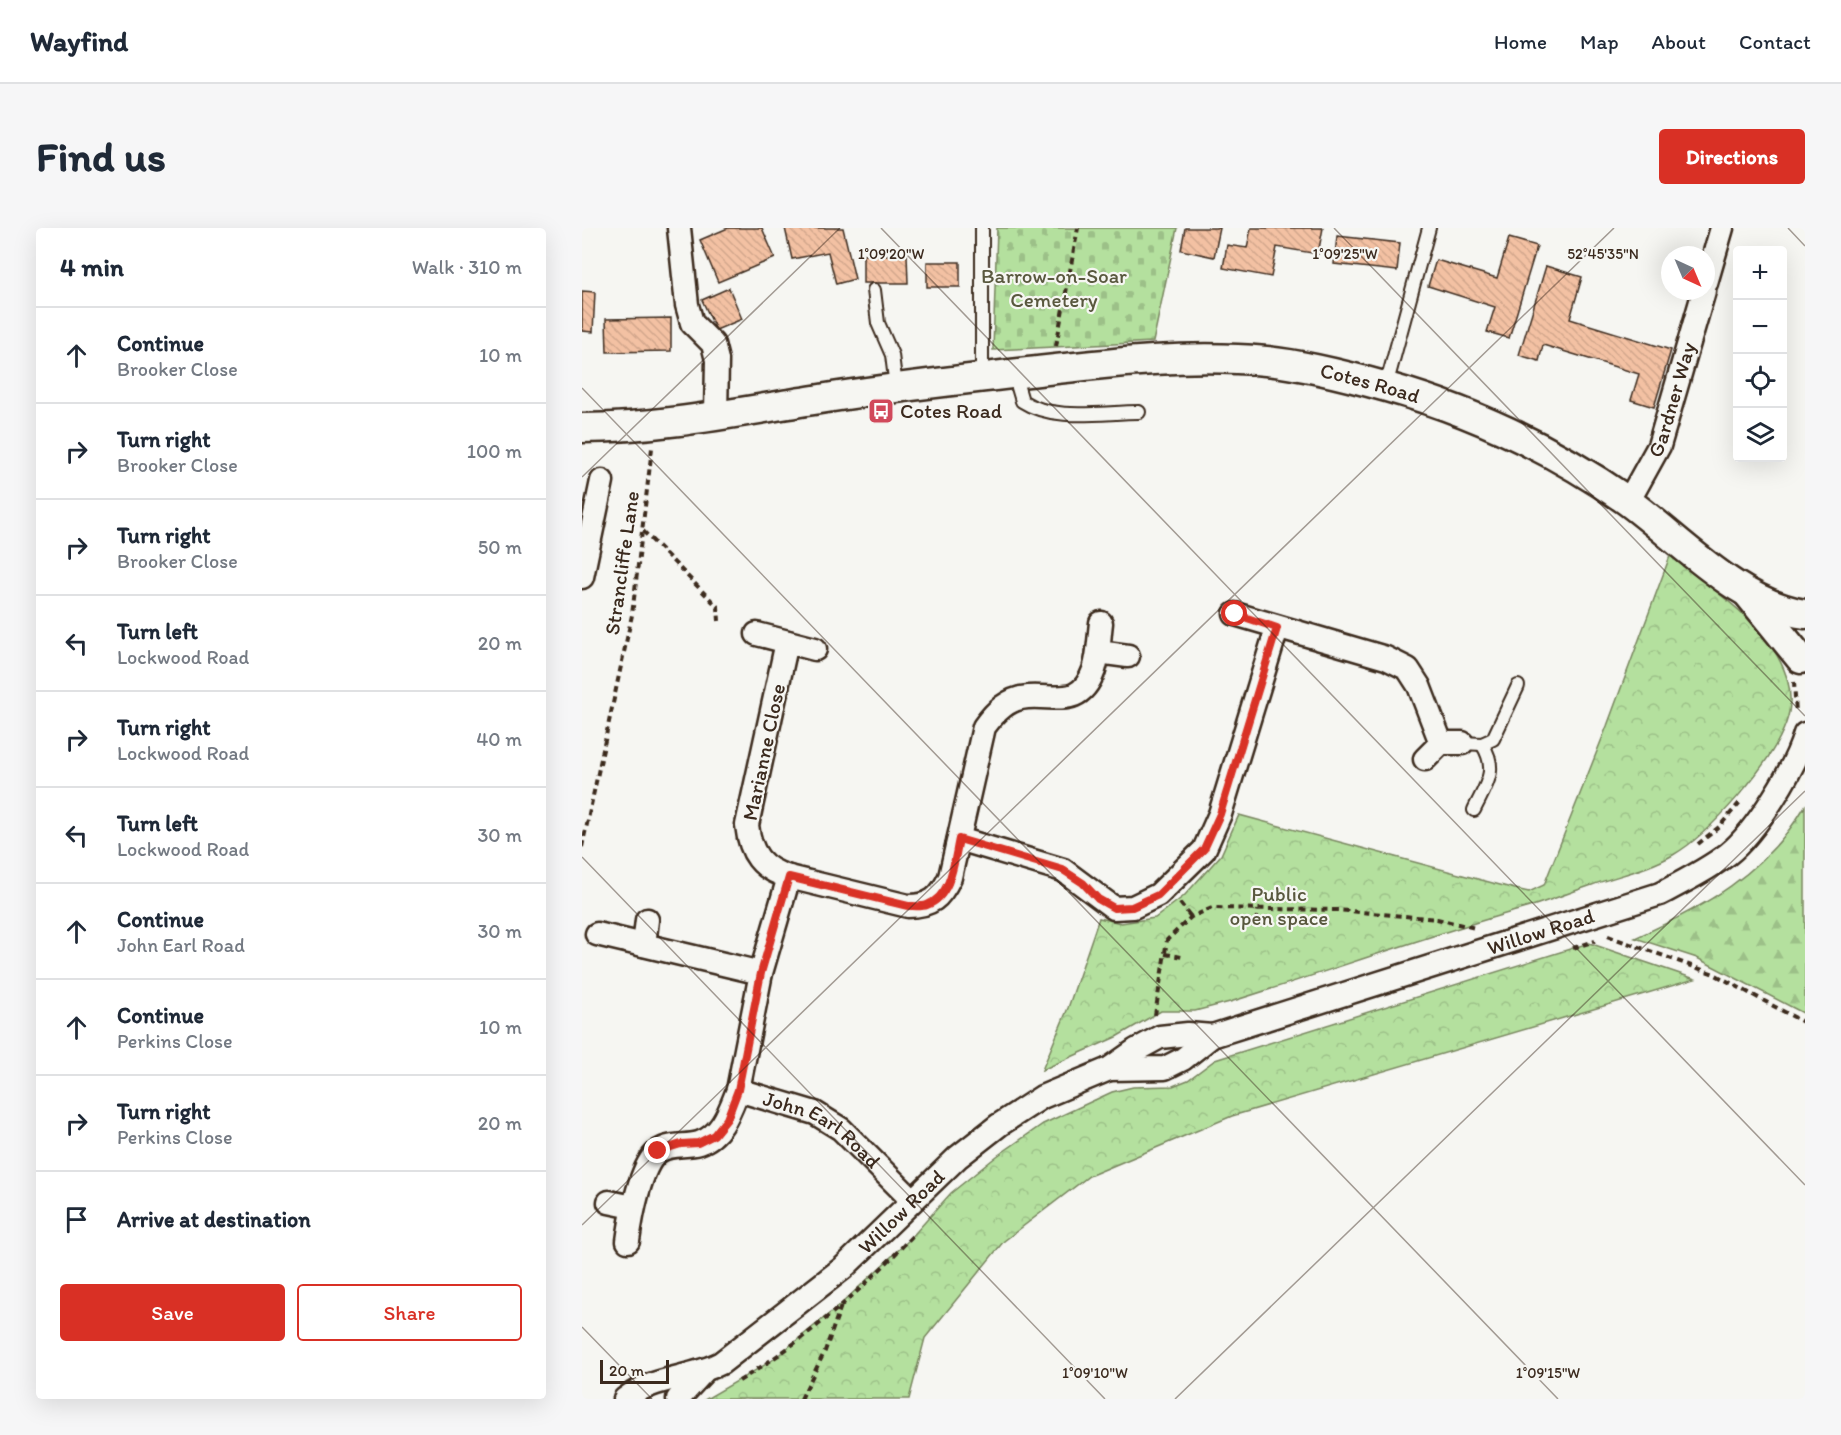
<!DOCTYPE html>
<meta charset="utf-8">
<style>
:root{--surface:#fff;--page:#f6f6f7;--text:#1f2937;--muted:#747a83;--line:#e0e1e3;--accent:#d93025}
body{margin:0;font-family:Itim,sans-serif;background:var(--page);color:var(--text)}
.controls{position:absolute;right:18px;top:18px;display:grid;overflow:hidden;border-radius:6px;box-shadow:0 6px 24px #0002}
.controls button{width:54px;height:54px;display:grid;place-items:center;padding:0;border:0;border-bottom:2px solid var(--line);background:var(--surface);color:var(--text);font:30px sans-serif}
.compass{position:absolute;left:1079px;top:18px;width:54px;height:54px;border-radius:50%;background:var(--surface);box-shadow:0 6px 24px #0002;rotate:136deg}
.scale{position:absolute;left:18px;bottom:15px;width:69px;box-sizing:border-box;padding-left:6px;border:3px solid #3b2a1e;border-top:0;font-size:16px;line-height:21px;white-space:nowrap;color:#3b2a1e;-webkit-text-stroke:4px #f6f6f2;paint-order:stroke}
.stop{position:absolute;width:18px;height:18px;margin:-14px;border:4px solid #d93025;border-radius:50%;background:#fff}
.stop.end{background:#d93025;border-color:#fff;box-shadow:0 2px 6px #0008}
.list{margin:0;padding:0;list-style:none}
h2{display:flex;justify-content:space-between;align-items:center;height:78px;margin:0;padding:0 24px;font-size:26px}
h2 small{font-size:20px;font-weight:400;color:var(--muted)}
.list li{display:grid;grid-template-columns:39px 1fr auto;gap:18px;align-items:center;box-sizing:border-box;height:96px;padding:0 24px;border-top:2px solid var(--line)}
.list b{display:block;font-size:22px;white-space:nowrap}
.list p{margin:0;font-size:20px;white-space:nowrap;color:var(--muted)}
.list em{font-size:20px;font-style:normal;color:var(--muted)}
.actions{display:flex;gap:12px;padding:18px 24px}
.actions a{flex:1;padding:14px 0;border:2px solid var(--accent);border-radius:6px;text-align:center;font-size:21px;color:var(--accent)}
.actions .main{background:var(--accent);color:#fff}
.icon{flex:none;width:33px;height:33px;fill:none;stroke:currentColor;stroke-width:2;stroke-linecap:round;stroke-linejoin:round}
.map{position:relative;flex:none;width:1223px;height:1171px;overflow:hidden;border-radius:6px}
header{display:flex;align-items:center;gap:36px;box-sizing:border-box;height:84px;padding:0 30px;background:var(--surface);border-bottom:2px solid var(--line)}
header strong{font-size:28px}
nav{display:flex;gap:33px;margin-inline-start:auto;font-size:21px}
.intro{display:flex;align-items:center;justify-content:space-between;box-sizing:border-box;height:144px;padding:0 36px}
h1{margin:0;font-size:42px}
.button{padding:15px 27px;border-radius:6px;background:var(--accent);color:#fff;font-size:21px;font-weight:700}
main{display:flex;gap:36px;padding:0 36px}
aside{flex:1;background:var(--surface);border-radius:6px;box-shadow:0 6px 24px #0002}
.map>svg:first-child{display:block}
.forest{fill:url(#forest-firs);stroke:#78855e;stroke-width:1.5}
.cemetery{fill:url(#cemetery-stones);stroke:#78855e;stroke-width:1.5}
.park{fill:url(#park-crowns);stroke:#78855e;stroke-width:1.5}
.building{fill:url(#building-back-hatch);stroke:#3b2a1e;stroke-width:1.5}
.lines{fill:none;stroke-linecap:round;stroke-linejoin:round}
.service-casing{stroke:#3b2a1e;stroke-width:16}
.minor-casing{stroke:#3b2a1e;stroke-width:27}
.tertiary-casing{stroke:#3b2a1e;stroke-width:33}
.path{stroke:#3b2a1e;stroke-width:4;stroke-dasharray:6 4.5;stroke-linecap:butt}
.service{stroke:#f6f6f2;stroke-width:12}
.minor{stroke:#f6f6f2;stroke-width:22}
.tertiary{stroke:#f6f6f2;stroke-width:28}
.route{stroke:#d93025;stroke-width:8}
.ticks{fill:none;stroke:#3b2a1e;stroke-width:1.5;stroke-opacity:0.45}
.labels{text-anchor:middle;stroke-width:4.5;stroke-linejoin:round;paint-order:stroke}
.park-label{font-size:21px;fill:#59583e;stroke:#f6f6f2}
.street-label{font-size:21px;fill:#3b2a1e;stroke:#f6f6f2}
.poi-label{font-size:21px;fill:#3b2a1e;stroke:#f6f6f2;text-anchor:start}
.ticks-label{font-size:15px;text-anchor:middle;fill:#3b2a1e;stroke:#f6f6f2;stroke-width:4.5;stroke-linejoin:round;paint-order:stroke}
</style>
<header>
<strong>Wayfind</strong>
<nav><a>Home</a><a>Map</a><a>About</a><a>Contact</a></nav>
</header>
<div class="intro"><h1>Find us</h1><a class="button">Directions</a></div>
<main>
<aside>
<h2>4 min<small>Walk · 310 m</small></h2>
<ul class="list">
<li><svg class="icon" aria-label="ahead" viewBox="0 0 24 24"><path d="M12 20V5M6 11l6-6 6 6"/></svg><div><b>Continue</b><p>Brooker Close</p></div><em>10 m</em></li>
<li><svg class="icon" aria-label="right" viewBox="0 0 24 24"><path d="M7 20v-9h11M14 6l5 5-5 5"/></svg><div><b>Turn right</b><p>Brooker Close</p></div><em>100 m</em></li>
<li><svg class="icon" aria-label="right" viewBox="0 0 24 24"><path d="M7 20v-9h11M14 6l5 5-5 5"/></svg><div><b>Turn right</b><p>Brooker Close</p></div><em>50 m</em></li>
<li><svg class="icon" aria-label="left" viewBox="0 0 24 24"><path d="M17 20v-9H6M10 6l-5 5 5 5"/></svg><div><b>Turn left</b><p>Lockwood Road</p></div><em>20 m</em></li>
<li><svg class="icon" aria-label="right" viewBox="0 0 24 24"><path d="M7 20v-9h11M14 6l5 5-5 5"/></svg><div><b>Turn right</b><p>Lockwood Road</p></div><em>40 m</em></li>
<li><svg class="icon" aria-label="left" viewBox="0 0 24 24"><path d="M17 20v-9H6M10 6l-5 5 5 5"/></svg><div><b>Turn left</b><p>Lockwood Road</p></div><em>30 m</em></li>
<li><svg class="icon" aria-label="ahead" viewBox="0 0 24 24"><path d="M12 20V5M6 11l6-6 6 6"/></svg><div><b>Continue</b><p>John Earl Road</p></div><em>30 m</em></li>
<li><svg class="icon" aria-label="ahead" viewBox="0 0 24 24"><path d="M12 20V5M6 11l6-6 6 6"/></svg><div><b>Continue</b><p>Perkins Close</p></div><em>10 m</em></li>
<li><svg class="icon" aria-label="right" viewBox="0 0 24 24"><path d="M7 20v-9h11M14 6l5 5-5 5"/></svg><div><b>Turn right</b><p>Perkins Close</p></div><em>20 m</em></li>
<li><svg class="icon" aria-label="arrive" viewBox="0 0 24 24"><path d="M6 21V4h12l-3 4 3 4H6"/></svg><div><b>Arrive at destination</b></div></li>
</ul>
<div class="actions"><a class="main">Save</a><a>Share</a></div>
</aside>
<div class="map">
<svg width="1223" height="1171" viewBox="0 0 1223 1171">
<defs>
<pattern id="forest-firs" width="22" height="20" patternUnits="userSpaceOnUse" patternTransform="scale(1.5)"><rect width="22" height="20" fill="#b4e09e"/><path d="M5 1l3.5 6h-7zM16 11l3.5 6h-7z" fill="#9cc088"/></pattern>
<pattern id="cemetery-stones" width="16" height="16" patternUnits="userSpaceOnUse" patternTransform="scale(1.5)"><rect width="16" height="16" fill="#b4e09e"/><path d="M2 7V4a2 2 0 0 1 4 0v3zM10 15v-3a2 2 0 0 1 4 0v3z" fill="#9cc088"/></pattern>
<pattern id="park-crowns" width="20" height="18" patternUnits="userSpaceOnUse" patternTransform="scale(1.5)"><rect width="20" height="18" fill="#b4e09e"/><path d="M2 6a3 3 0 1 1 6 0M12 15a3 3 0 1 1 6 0" fill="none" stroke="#9cc088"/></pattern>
<pattern id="building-back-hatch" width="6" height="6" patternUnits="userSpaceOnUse" patternTransform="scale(1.5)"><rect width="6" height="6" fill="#f3c1a3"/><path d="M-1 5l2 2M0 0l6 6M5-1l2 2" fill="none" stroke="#d1a68c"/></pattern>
</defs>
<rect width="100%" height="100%" fill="#f6f6f2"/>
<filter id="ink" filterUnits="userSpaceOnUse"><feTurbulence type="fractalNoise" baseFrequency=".0167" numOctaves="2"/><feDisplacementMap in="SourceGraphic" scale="12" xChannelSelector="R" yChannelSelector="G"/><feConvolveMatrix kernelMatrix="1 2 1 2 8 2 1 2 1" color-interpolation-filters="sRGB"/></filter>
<g filter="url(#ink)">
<path class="forest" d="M 1223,578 L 1223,786 L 1115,730 L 1053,710 C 1122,679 1183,646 1223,578 Z"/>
<path class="cemetery" d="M 415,0 L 595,0 L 571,114 L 411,122 Z"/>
<g class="park">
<path d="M 1088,328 C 1130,361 1188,396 1205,450 C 1209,464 1209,481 1204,495 C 1190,535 1128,606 1091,627 C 1065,642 1037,647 1010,657 C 986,665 962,675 937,682 C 840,709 745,744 648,774 L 613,783 L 579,783 L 534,809 L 460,842 L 486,780 L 517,690 L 539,695 L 573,690 L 602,668 L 639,627 L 657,587 L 933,661 L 947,664 L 962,657 L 1025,498 Z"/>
<path d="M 1007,715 L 1113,751 L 650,888 L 507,948 L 422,1013 L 343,1110 L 327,1171 L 124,1171 L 188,1134 L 259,1076 L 327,1012 L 369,965 L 415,928 L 461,896 L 530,864 L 551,859 L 591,858 L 606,852 L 633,832 Z"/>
</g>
<g class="building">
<path d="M 146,0 L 180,0 L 193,30 L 136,54 L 118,12 Z"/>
<path d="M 203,0 L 261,0 L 273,51 L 254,56 L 246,24 L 210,31 Z"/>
<path d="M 603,0 L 638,0 L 632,29 L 599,22 Z"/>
<path d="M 669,0 L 741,0 L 736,26 L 695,19 L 689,49 L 641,40 L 645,17 L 665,20 Z"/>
<path d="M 755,8 L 818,15 L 815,43 L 752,36 Z"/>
<path d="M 927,10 L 955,18 L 927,110 L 905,104 L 913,79 L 846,58 L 854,32 L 915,50 Z"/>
<path d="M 281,27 L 325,27 L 326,55 L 281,55 Z"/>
<rect x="345" y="34" width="33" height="25"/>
<path d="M 964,38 L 1000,49 L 988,91 L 1089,122 L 1072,179 L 1049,172 L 1057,146 L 961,117 L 957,133 L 937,127 Z"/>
<path d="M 147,60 L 160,91 L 134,102 L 120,72 Z"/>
<path d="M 0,63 L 13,64 L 11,104 L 0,103 Z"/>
<path d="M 89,90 L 89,123 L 25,124 L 24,91 Z"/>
</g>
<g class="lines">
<g class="service-casing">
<g id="service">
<path d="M 400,0 L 400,149"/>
<path d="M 292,62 L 296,95 L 310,127 L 314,159"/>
<path d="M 432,146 L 440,173 C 472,194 520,184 557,184"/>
<path d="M 804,158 L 847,0"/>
<path d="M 880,515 L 900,516 L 911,511 L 936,458"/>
<path d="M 892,582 C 904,557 917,542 900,516"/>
</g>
</g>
<g class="minor-casing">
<g id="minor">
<path d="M 97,0 L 105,77 L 110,95 L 131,116 L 135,132 L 134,187"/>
<path d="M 1124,55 L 1140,0"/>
<path id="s1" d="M 1046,274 L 1077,218 L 1122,63"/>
<path d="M 0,349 L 20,253"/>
<path d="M 653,386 L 804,430 L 826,441 L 837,458 L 859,515"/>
<path d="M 175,406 L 233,421"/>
<path d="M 205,414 L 165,597 C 168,625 179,641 207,649"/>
<path d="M 516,424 L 546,428"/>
<path d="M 843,531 L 859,515 L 880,515"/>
<path d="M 377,611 L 481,642 L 532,680 L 551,679 L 576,667 L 622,622 L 638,586 L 695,400"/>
<path id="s2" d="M 15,706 L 179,745 L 156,862 L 233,885 L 259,901 L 330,972"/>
<path d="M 62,717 L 65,692"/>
<path d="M 179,745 L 207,649 L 326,678 C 349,678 358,670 368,649 L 402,499 C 413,484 426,470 446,469 C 475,467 498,480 512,442 C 517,427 517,410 519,395"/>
<path id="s3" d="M 527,841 L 583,840 L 601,831 L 630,808 L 1078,666 C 1101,654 1125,642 1146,626 C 1173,605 1214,539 1223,506"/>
<path d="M 27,974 L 51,979"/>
<path d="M 46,1013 C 49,991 58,936 77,923 C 89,915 104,919 117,915 C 140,908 148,882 156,862"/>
<path id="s4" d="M 43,1171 C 70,1149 108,1151 139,1135 L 261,1040 L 376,929 L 417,897 L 460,869 L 527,841 L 554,822 L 578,809 L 606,806 L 630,808"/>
<path d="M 96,1171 L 121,1144"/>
</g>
</g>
<g class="tertiary-casing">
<g id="tertiary">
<path id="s5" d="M 0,200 C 80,200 160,183 238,171 C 305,160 371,153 438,145 C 519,136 603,125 684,133 C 724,137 766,148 805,159 C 890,183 971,221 1044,272 C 1098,311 1154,375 1223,386"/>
<path d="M 1167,367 L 1219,431"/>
</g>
</g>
<g class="path">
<path d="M 474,118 L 496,0"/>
<path d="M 61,303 L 136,379 L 137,393"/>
<path d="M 1212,454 L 1214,485"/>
<path d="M 1116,616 L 1137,599 L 1159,573"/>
<path d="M 0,619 L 50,387 L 70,220"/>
<path d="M 598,675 L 609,689"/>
<path d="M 674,694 L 676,682"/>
<path d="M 1026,708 L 1132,746 L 1223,795"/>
<path d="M 991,720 L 1013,713"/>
<path d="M 583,726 L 600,729"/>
<path d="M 573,787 L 585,712 L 609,689 L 630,680 L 756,682 L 855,691 L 893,700"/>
<path d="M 157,1153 C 222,1113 281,1062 332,1006"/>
<path d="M 219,1171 L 243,1123 L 259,1078"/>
</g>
<use href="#service" class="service"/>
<use href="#minor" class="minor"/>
<use href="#tertiary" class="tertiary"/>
</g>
</g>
<g class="lines" filter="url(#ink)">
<path class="route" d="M 76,923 L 99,916 L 116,915 L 132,907 L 145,891 L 156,862 L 179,745 L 207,649 L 326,678 C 332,678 340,679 345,677 C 370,668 372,633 377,611 L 481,642 L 501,655 L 516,671 L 532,680 L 550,679 L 576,667 L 622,621 L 638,586 L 695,400 L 653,386"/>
</g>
<path class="ticks" d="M 299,0 L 1223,957M 752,0 L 1223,488M 1206,0 L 1223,18M 0,160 L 976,1171M 0,249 L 258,0M 0,629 L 523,1171M 0,997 L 1032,0M 0,1099 L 70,1171M 593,1171 L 1223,563"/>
<defs>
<g id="bus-square" transform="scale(1.35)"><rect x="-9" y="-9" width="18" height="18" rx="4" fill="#d1495b" stroke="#f6f6f2"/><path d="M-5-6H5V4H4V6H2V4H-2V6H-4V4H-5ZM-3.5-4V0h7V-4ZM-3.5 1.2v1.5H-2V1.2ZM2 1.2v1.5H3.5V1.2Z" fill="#fff"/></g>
</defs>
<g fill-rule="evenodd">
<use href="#bus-square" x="299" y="183"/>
</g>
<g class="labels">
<g class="park-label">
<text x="472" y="55">Barrow-on-Soar<tspan x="472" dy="24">Cemetery</tspan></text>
<text x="697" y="673">Public<tspan x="697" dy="24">open space</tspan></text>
</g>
<g class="street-label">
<text dy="7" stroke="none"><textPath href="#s5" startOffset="795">Cotes Road</textPath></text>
<text dy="7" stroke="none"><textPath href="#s1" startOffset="112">Gardner Way</textPath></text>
<text transform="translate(40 335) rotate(-82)" y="7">Strancliffe Lane</text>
<text transform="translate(182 524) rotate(-78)" y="7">Marianne Close</text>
<text dy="7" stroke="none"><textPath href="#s3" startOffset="458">Willow Road</textPath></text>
<text dy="7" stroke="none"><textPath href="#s2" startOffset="382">John Earl Road</textPath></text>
<text dy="7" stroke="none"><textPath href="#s4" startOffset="339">Willow Road</textPath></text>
</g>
<g class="poi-label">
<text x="318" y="190">Cotes Road</text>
</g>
</g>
<g class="ticks-label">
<text x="1021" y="31">52°45'35"N</text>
<text x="309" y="31">1°09'20"W</text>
<text x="763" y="31">1°09'25"W</text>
<text x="513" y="1150">1°09'10"W</text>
<text x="966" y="1150">1°09'15"W</text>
</g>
</svg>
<div class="controls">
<button>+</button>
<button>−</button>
<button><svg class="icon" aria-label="locate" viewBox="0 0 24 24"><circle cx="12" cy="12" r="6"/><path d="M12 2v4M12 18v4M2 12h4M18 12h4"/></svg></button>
<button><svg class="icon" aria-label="layers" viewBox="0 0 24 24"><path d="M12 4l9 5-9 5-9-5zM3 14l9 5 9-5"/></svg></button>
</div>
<svg class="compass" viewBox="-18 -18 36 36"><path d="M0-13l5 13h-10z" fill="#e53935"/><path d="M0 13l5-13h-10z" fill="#747a83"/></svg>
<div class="scale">20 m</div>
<div class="stop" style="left:653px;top:386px"></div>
<div class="stop end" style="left:76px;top:923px"></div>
</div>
</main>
